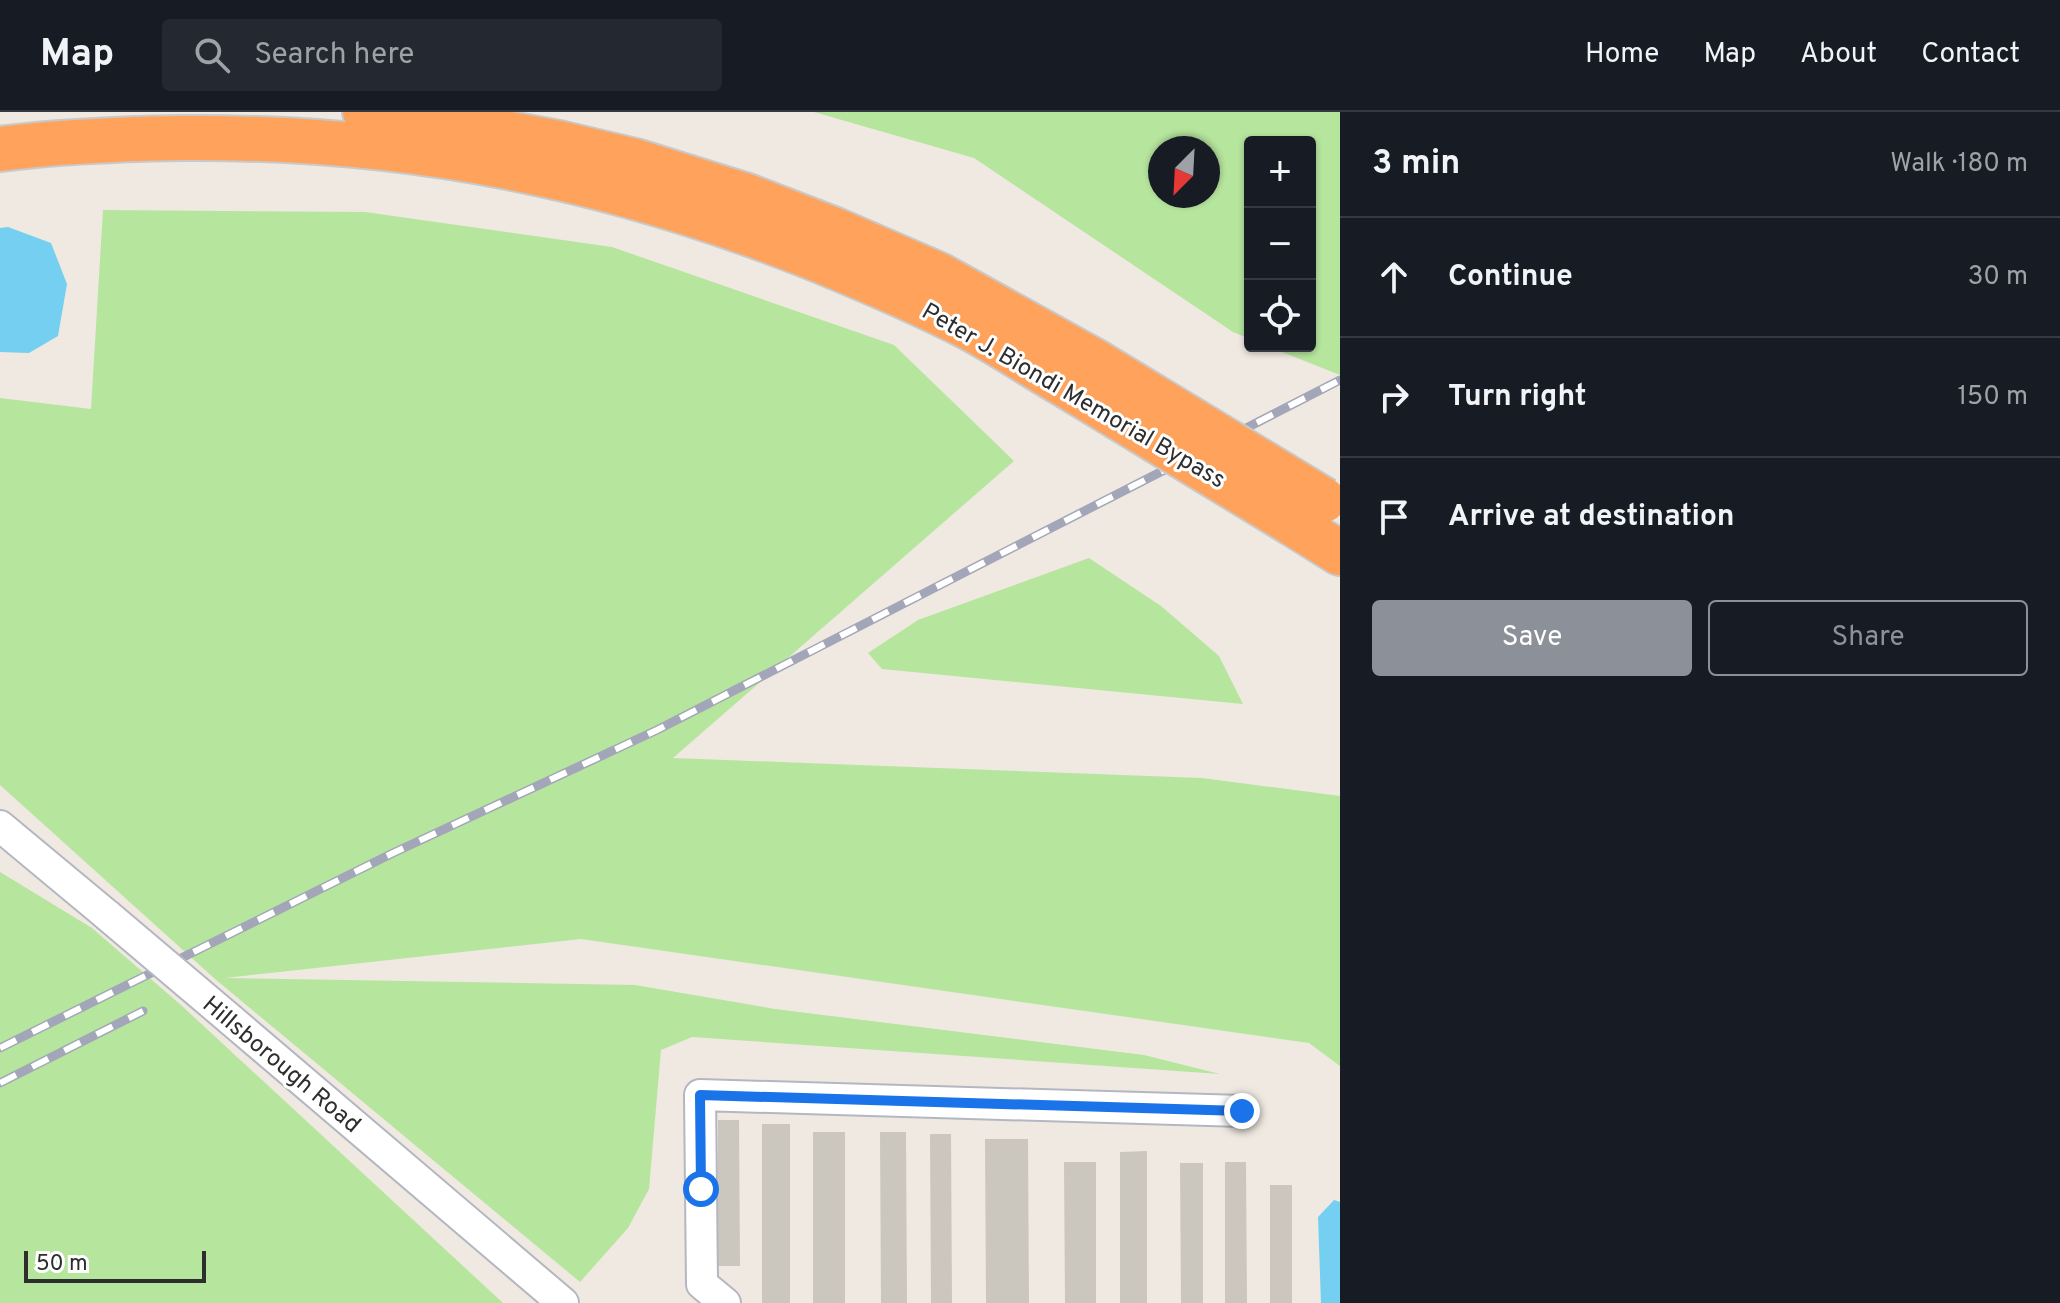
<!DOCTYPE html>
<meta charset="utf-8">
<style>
:root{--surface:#171b24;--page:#242831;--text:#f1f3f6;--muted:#9ea1a6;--line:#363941;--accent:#8c9099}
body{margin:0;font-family:Overpass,sans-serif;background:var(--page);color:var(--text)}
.controls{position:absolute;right:24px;top:24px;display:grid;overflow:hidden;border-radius:8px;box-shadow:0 2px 6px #0004}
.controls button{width:72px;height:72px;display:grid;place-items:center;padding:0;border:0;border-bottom:2px solid var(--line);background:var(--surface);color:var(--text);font:40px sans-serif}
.compass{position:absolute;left:1148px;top:24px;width:72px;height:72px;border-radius:50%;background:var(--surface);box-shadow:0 2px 6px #0004;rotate:204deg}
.scale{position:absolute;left:24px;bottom:20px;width:182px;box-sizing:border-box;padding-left:8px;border:4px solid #2e2e2e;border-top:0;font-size:22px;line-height:28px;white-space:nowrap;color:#2e2e2e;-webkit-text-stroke:6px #fff;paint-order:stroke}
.stop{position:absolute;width:24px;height:24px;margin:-18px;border:6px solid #1a73e8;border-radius:50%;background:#fff}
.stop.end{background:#1a73e8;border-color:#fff;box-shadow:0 2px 8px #0008}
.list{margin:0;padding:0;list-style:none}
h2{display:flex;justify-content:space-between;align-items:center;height:104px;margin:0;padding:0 32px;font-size:34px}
h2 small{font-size:26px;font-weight:400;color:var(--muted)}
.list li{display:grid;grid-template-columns:52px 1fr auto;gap:24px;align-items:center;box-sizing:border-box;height:120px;padding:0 32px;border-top:2px solid var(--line)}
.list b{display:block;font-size:30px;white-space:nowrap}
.list em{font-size:26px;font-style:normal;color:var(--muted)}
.actions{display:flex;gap:16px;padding:24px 32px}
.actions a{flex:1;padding:18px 0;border:2px solid var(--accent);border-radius:8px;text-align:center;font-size:28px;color:var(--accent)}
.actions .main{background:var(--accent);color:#fff}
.icon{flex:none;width:44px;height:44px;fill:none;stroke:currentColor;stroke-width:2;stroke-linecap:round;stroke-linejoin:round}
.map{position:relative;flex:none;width:1340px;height:1191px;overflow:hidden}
header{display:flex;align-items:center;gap:48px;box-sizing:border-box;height:112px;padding:0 40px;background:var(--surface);border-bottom:2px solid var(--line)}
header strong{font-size:38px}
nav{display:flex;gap:44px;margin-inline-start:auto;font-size:28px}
.search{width:560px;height:72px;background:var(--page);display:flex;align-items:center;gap:20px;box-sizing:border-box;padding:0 28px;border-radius:8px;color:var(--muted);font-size:30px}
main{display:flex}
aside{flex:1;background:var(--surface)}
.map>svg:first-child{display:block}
.green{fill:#b6e59e;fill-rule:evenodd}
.water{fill:#75cff0}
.building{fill:#cbc7bf}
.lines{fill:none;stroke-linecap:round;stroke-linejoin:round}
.minor-casing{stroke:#b4b7c1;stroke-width:34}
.highway-casing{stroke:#c9c9c9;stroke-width:48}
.minor{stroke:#fff;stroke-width:30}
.highway{stroke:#ffa35c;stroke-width:44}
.rail-casing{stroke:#a3a6b8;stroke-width:9}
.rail{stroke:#fff;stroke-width:6;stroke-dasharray:18;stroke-linecap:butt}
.minor-bridge-casing{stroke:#b4b7c1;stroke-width:34;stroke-linecap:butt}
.highway-bridge-casing{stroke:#c9c9c9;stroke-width:48;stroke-linecap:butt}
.minor-bridge{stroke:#fff;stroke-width:30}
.highway-bridge{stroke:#ffa35c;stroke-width:44}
.route{stroke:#1a73e8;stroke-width:10}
.labels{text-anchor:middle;stroke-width:6;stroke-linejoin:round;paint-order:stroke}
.street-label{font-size:24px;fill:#2e2e2e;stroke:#fff}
</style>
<header>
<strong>Map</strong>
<div class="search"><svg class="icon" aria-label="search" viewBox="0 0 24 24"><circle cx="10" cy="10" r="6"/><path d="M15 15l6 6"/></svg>Search here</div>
<nav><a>Home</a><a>Map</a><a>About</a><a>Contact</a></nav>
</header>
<main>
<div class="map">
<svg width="1340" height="1191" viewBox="0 0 1340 1191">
<rect width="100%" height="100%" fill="#efe9e1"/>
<g class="green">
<path d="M 814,0 L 1340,0 L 1340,263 L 1267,234 L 1310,234 L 1310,30 L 1250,30 L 1250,227 L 1233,220 L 974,46 ZM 1208,36 L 1208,84 L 1160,84 L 1160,36 Z"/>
<path d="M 103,98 L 365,100 L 612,135 L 894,233 L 1014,349 L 673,646 L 1202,666 L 1340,684 L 1340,954 L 1309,931 L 581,827 L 225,866 L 635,873 L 775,897 L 1144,943 L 1220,962 L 692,925 L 661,938 L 649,1077 L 628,1116 L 580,1170 L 215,867 L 0,673 L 0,286 L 91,297 Z"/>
<path d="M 1089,446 L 1161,494 L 1219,544 L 1243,592 L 882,557 L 868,541 L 918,508 Z"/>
<path d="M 0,760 L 92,816 L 182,894 L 503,1191 L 0,1191 Z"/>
</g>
<g class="water">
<path d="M 8,115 L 51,131 L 67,172 L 58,224 L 29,241 L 0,240 L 0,116 Z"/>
<path d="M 1334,1088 L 1340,1090 L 1340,1191 L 1321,1191 L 1318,1105 Z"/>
</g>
<g class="building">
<path d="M 718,1008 L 739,1008 L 740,1154 L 718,1154 Z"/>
<rect x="762" y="1012" width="28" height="179"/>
<rect x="813" y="1020" width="32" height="171"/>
<path d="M 880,1020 L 906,1020 L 907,1191 L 881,1191 Z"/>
<path d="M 930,1022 L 951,1022 L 952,1191 L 931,1191 Z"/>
<path d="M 985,1027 L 1028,1027 L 1029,1191 L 986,1191 Z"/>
<path d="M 1147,1039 L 1147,1191 L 1120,1191 L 1120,1040 Z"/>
<path d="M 1064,1050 L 1096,1050 L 1096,1191 L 1065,1191 Z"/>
<path d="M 1225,1050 L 1246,1050 L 1247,1191 L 1225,1191 Z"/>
<path d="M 1180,1051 L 1203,1051 L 1203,1191 L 1181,1191 Z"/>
<rect x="1270" y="1073" width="22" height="118"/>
</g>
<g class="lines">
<g class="minor-casing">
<g id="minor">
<path d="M 0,714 L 107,803"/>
<path d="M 231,908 L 563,1191"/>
<path d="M 725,1191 L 702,1172 L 700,983 L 1242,999"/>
</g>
</g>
<g class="highway-casing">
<g id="highway">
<path d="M 365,0 L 450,11 L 559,31 L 635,49 L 747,84 L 835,118 L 939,163 L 1096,250"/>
<path d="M 0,37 C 60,29 121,27 181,26 C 408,24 609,64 819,148 C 870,169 920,190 968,215 C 1002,233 1034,255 1067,274"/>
<path d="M 1292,411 L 1340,441"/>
</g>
</g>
<use href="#minor" class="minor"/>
<use href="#highway" class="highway"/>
<g class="rail-casing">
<g id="rail">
<path d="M 0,936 L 393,741 L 657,618 L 1340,268"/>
<path d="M 0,971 L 143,899"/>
</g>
</g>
<use href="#rail" class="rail"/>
<g class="minor-bridge-casing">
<path id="minor-bridge" d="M 107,803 L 231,908"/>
</g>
<g class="highway-bridge-casing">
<g id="highway-bridge">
<path d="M 1096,250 L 1324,388"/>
<path d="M 1067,274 L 1292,411"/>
</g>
</g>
<use href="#minor-bridge" class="minor-bridge"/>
<use href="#highway-bridge" class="highway-bridge"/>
</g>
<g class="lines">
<path class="route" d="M 701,1077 L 700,983 L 1242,999"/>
</g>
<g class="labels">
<g class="street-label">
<text transform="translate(1074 283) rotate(30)" y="8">Peter J. Biondi Memorial Bypass</text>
<text transform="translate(282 952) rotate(40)" y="8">Hillsborough Road</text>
</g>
</g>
</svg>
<div class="controls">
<button>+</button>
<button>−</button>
<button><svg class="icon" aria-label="locate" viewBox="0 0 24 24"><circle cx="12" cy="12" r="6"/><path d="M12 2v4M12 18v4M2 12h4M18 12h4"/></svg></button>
</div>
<svg class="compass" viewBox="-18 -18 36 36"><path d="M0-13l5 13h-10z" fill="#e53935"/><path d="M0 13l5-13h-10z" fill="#9ea1a6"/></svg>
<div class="scale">50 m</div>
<div class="stop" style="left:701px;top:1077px"></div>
<div class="stop end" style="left:1242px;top:999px"></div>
</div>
<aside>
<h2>3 min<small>Walk · 180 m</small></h2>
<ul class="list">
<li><svg class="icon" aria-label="ahead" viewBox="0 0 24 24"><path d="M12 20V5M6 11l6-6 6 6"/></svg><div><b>Continue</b></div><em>30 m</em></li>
<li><svg class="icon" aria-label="right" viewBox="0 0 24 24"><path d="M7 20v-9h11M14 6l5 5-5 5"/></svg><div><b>Turn right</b></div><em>150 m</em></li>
<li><svg class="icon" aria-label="arrive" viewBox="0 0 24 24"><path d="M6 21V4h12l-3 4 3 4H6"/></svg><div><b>Arrive at destination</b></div></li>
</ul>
<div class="actions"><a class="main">Save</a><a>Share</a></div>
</aside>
</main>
